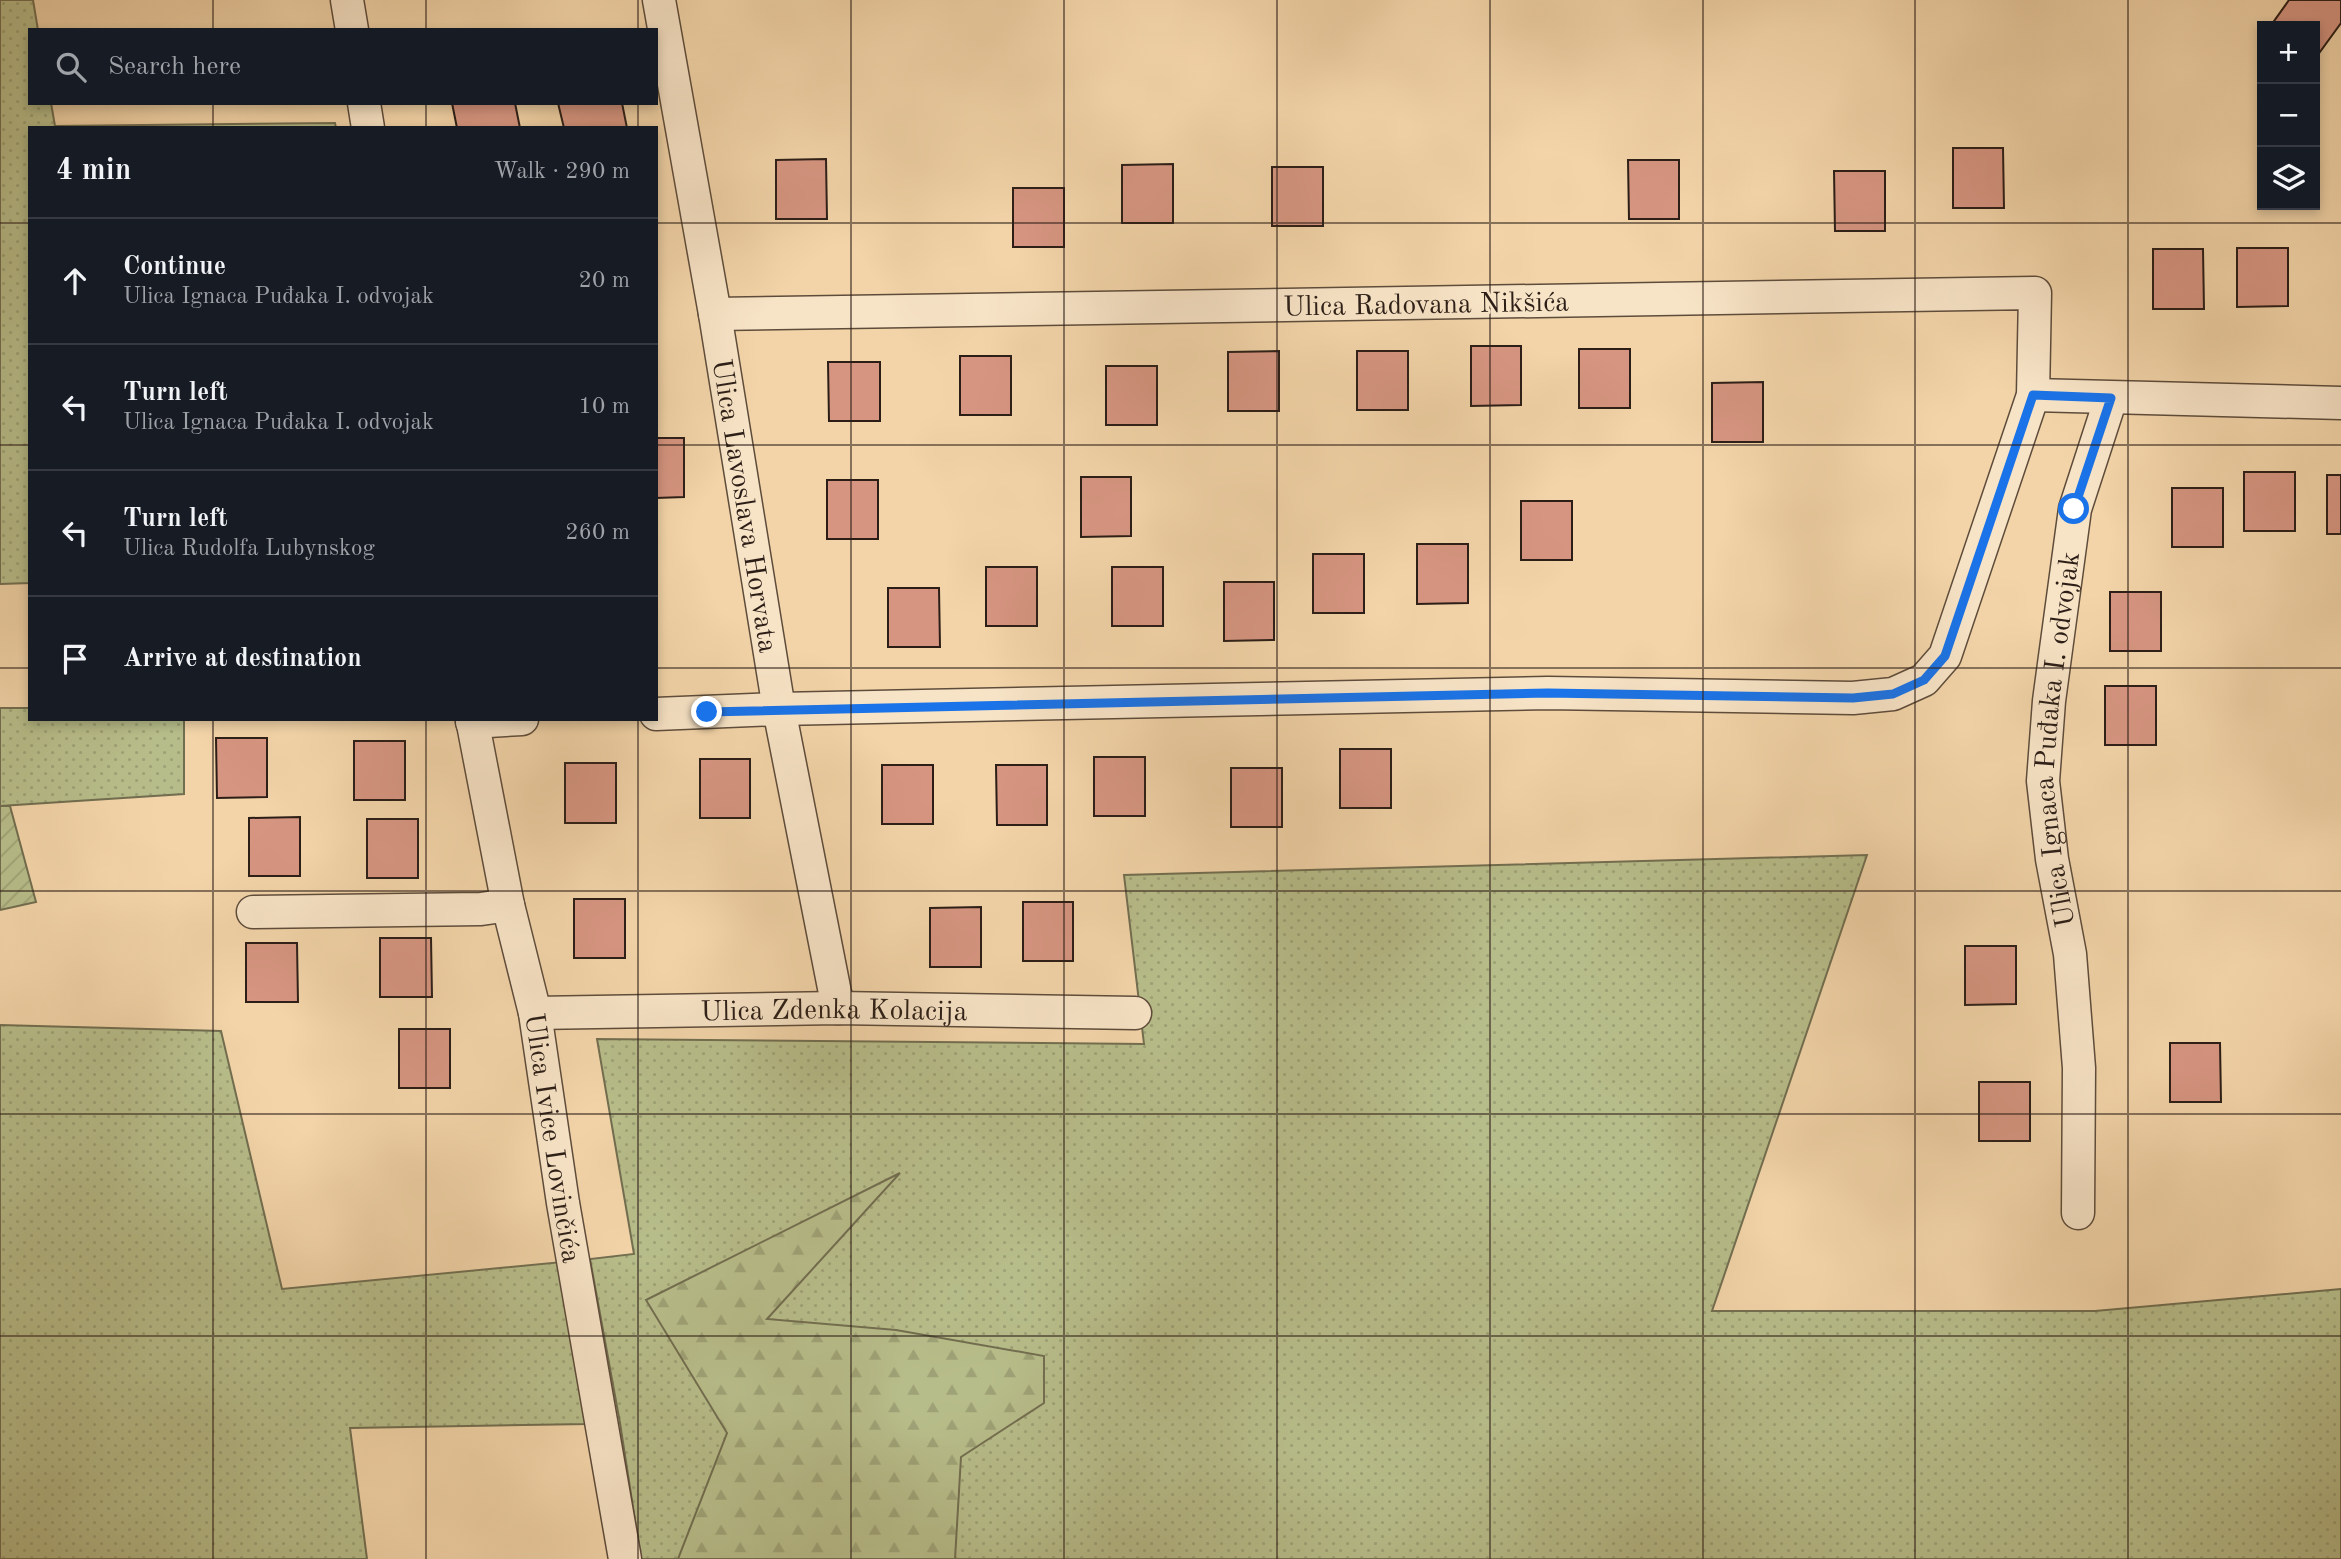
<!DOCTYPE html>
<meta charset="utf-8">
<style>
:root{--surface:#171b24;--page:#242831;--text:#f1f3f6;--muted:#9ea1a6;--line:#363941}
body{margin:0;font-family:"Old Standard TT",serif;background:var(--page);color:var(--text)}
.controls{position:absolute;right:21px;top:21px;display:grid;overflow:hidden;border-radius:0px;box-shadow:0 4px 10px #0003}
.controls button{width:63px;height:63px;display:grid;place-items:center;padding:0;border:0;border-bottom:2px solid var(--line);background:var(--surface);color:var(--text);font:35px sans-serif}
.stop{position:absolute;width:21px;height:21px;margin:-16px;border:5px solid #1a73e8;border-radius:50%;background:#fff}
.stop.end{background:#1a73e8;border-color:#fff;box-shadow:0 2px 7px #0008}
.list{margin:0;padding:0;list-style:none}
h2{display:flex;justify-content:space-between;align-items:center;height:91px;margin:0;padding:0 28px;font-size:30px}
h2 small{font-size:23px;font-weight:400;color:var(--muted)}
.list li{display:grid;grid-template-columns:46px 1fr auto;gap:21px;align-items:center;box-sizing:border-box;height:126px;padding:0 28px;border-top:2px solid var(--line)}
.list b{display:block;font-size:26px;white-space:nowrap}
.list p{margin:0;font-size:23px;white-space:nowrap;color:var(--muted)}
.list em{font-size:23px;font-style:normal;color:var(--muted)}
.icon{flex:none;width:38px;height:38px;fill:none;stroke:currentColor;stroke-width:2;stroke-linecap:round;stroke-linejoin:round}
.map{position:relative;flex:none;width:2341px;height:1559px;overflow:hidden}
.search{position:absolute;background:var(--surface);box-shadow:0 4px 10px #0003;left:28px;top:28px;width:630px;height:77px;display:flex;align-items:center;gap:18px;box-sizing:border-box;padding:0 24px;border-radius:0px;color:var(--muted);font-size:26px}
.panel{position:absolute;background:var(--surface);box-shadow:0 4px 10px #0003;left:28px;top:126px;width:630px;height:595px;border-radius:0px}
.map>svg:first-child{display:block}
.grass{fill:url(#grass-dots);stroke:#726e50;stroke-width:2}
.forest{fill:url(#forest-firs);stroke:#726e50;stroke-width:2}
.garden{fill:url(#garden-furrows);stroke:#726e50;stroke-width:2}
.building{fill:#d69581;stroke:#2c1e17;stroke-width:2}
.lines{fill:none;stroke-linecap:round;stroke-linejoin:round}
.street-casing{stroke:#5e4c3b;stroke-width:35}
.street{stroke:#f7e3c6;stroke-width:32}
.route{stroke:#1a73e8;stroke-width:9}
.grid{fill:none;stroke:#2c1e17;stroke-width:2;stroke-opacity:0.55}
.labels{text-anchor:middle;stroke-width:5;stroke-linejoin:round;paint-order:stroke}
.street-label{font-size:28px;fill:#2c1e17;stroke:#f7e3c6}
</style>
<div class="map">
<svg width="2341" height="1559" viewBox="0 0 2341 1559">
<defs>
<pattern id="grass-dots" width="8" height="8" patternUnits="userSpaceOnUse" patternTransform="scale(1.75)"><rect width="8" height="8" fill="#b7bd8a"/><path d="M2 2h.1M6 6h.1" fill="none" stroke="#9ea276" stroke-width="1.8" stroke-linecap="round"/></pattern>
<pattern id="forest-firs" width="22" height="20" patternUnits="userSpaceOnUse" patternTransform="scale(1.75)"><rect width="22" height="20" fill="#b7bd8a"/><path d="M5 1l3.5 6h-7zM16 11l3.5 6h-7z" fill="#9ea276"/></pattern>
<pattern id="garden-furrows" width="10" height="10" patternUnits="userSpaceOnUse" patternTransform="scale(1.75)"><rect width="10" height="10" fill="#b7bd8a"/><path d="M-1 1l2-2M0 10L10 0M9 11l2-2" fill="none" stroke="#9ea276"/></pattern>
</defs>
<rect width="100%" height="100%" fill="#f2d4a8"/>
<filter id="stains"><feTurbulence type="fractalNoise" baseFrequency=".00286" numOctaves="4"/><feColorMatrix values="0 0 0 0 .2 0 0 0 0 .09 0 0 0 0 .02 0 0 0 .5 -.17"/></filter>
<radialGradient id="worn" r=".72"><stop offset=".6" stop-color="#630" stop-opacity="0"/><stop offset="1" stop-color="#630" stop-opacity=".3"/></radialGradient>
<g class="grass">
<path d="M 0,0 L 33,0 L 38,30 L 30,30 L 30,103 L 51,103 L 55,126 L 335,123 L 336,128 L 30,128 L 30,583 L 0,584 Z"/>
<path d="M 0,708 L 30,708 L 30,719 L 184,719 L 184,794 L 0,806 Z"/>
<path d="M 1867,855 L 1712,1311 L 2095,1311 L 2341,1289 L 2341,1559 L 641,1559 L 620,1423 L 590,1259 L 634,1254 L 597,1039 L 1144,1044 L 1124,875 Z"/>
<path d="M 0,1025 L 221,1031 L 282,1289 L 562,1262 L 588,1424 L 350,1428 L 367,1559 L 0,1559 Z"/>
</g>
<path class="forest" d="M 900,1173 L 767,1319 L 896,1330 L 1044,1356 L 1044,1403 L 961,1457 L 955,1559 L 678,1559 L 727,1433 L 646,1300 Z"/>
<path class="garden" d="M 0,806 L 10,806 L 36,902 L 0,910 Z"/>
<g class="building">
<path d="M 2289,0 L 2341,0 L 2341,23 L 2317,56 L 2315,55 L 2315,26 L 2276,26 L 2272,24 Z"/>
<path d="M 452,103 L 515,103 L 520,128 L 457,128 Z"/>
<path d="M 558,103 L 622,103 L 627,128 L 564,128 Z"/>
<path d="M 1953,148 L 2003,148 L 2004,208 L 1953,208 Z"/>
<path d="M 826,159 L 827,219 L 776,219 L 776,160 Z"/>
<path d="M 1628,160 L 1679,160 L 1679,219 L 1629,219 Z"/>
<path d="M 1173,164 L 1173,223 L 1122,223 L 1122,165 Z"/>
<rect x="1272" y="167" width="51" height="59"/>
<path d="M 1834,171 L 1885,171 L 1885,231 L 1835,231 Z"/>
<rect x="1013" y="188" width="51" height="59"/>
<path d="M 2237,248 L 2288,248 L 2288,306 L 2237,307 Z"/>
<path d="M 2153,249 L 2203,249 L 2204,309 L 2153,309 Z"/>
<path d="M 1471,346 L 1521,346 L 1521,405 L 1471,406 Z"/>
<rect x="1579" y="349" width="51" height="59"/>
<path d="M 1279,351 L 1279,411 L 1228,411 L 1228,352 Z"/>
<rect x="1357" y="351" width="51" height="59"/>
<rect x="960" y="356" width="51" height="59"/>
<path d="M 828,362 L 880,362 L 880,421 L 829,421 Z"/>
<rect x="1106" y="366" width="51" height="59"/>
<path d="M 1763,382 L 1763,442 L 1712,442 L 1712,383 Z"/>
<path d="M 656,438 L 684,438 L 684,497 L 656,498 Z"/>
<rect x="2244" y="472" width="51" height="59"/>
<rect x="2327" y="475" width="14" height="59"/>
<path d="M 1081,477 L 1131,477 L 1131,536 L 1081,537 Z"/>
<rect x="827" y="480" width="51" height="59"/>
<rect x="2172" y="488" width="51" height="59"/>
<rect x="1521" y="501" width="51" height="59"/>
<path d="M 1417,544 L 1468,544 L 1468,603 L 1417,604 Z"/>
<rect x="1313" y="554" width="51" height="59"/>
<rect x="986" y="567" width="51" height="59"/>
<rect x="1112" y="567" width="51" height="59"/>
<path d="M 1224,582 L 1274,582 L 1274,640 L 1224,641 Z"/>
<path d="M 888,588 L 939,588 L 940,647 L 888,647 Z"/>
<rect x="2110" y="592" width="51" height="59"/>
<rect x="2105" y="686" width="51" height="59"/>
<path d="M 216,738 L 267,738 L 267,797 L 217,798 Z"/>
<rect x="354" y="741" width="51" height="59"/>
<rect x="1340" y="749" width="51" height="59"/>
<rect x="1094" y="757" width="51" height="59"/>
<rect x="700" y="759" width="50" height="59"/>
<rect x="565" y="763" width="51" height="60"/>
<rect x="882" y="765" width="51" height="59"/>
<path d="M 996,765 L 1047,765 L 1047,825 L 997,825 Z"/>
<rect x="1231" y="768" width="51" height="59"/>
<path d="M 300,817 L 300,876 L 249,876 L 249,818 Z"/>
<rect x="367" y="819" width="51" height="59"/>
<rect x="574" y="899" width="51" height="59"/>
<rect x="1023" y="902" width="50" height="59"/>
<path d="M 981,907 L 981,967 L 930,967 L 930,908 Z"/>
<path d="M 380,938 L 431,938 L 432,997 L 380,997 Z"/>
<path d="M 246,943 L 297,943 L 298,1002 L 246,1002 Z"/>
<path d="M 1965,946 L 2016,946 L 2016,1004 L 1965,1005 Z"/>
<rect x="399" y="1029" width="51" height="59"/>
<path d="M 2170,1043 L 2220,1043 L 2221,1102 L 2170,1102 Z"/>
<rect x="1979" y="1082" width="51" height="59"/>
</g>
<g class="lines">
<g class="street-casing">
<g id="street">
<path d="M 347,0 L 352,30"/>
<path id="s1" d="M 659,0 L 715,314 L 779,709 L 838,1008"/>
<path d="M 364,103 L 368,128"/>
<path d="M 2033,395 L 2341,403"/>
<path d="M 656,714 L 779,709 L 1548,693 L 1853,698 L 1893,694 L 1924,680 L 1945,656 L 2033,395 L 2035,293 L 715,314"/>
<path id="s2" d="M 472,719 L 508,905 L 535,1013 L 563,1203 L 625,1559"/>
<path d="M 472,722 L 522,719"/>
<path d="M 253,912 L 481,909 L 508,905"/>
<path id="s3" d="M 535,1013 L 838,1008 L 1135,1013"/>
<path id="s4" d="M 2078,1213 L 2079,1068 L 2070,954 L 2052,859 L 2043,781 L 2049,701 L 2075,509 L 2111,398"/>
</g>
</g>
<use href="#street" class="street"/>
</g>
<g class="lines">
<path class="route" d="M 707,712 L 1548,693 L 1853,698 L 1893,694 L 1924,680 L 1945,656 L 2033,395 L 2111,398 L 2074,509"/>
</g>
<path class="grid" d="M 213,0 L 213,30M 426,0 L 426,30M 638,0 L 638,30M 851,0 L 851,1559M 1064,0 L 1064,1559M 1277,0 L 1277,1559M 1490,0 L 1490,1559M 1703,0 L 1703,1559M 1915,0 L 1915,1559M 2128,0 L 2128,1559M 213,103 L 213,128M 426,103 L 426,128M 638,103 L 638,128M 0,223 L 30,223M 656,223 L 2341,223M 0,445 L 30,445M 656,445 L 2341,445M 0,668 L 30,668M 656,668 L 2341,668M 213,719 L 213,1559M 426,719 L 426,1559M 638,719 L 638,1559M 0,891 L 2341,891M 0,1114 L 2341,1114M 0,1336 L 2341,1336"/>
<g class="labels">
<g class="street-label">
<text transform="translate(1426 303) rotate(-1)" y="10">Ulica Radovana Nikšića</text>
<text dy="10" stroke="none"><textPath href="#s1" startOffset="513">Ulica Lavoslava Horvata</textPath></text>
<text dy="10" stroke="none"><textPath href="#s4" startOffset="476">Ulica Ignaca Puđaka I. odvojak</textPath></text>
<text dy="10" stroke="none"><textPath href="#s3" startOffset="299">Ulica Zdenka Kolacija</textPath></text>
<text dy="10" stroke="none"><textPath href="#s2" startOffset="427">Ulica Ivice Lovinčića</textPath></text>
</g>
</g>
<rect width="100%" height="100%" filter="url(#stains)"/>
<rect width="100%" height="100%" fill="url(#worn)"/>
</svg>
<div class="controls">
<button>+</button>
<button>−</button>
<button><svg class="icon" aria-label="layers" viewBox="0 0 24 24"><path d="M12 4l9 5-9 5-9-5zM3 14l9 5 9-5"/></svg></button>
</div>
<div class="stop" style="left:2074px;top:509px"></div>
<div class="stop end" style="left:707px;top:712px"></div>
<div class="search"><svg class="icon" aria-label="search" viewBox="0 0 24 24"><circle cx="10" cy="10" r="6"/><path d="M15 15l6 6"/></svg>Search here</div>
<section class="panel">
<h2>4 min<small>Walk · 290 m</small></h2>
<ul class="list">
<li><svg class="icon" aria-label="ahead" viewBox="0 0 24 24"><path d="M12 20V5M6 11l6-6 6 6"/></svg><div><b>Continue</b><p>Ulica Ignaca Puđaka I. odvojak</p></div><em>20 m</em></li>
<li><svg class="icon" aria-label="left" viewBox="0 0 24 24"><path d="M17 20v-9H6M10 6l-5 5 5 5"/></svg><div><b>Turn left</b><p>Ulica Ignaca Puđaka I. odvojak</p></div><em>10 m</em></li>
<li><svg class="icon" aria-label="left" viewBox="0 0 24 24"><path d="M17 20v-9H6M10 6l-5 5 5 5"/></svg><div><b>Turn left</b><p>Ulica Rudolfa Lubynskog</p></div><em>260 m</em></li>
<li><svg class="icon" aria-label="arrive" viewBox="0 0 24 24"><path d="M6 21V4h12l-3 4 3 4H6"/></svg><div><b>Arrive at destination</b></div></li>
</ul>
</section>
</div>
